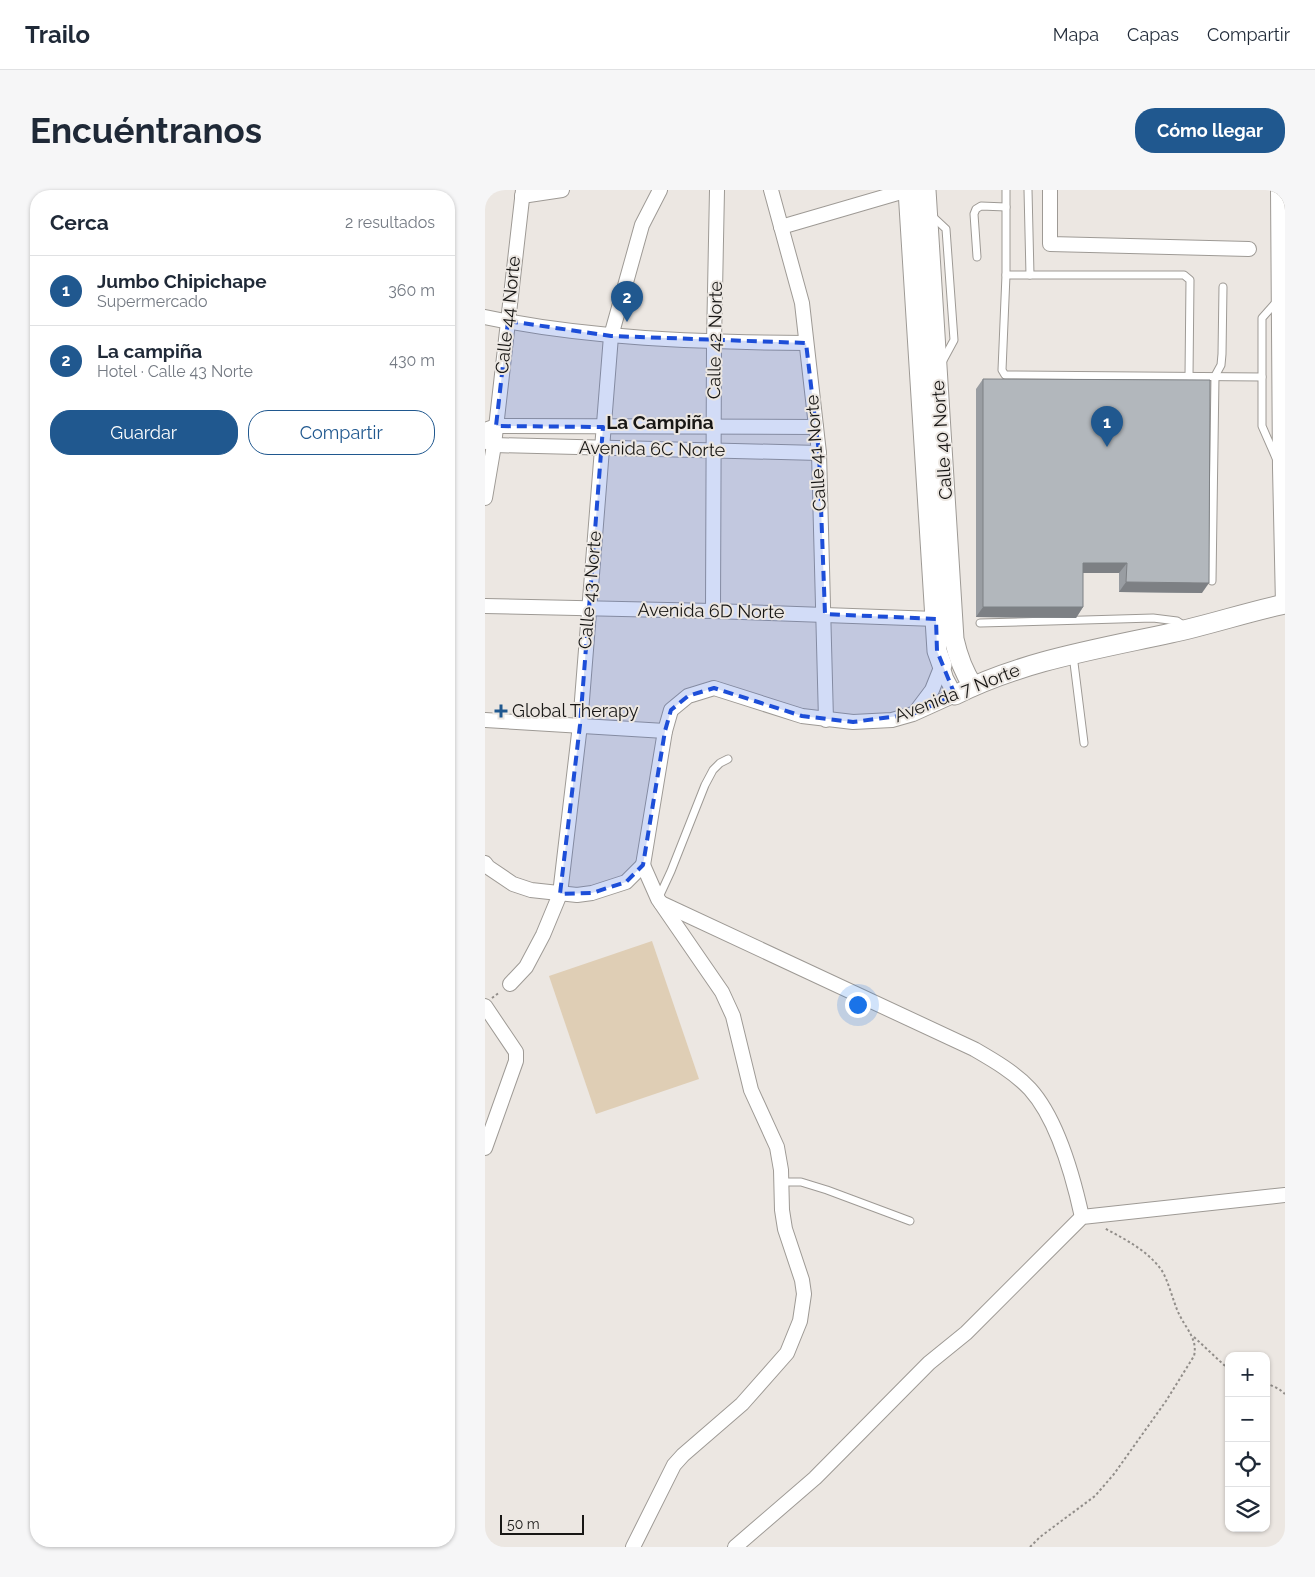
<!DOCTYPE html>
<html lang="es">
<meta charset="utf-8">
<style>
:root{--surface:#fff;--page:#f6f6f7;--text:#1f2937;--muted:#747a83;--line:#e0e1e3;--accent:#20588f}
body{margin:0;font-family:Raleway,sans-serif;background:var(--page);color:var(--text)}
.controls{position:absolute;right:15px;bottom:15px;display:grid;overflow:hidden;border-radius:10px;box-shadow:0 1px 4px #0004}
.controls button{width:45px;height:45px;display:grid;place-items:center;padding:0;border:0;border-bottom:1px solid var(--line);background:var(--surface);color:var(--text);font:25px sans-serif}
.scale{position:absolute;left:15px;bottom:12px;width:84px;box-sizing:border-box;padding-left:5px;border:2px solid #181715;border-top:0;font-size:14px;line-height:18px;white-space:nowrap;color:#181715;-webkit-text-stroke:4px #ece7e2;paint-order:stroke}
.you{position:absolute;left:372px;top:814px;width:18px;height:18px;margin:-12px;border:4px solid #fff;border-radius:50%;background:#1a73e8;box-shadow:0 0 0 8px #1a73e833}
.badge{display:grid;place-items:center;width:32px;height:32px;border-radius:50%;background:var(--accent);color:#fff;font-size:16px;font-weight:700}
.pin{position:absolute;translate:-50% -41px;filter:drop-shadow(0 1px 2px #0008)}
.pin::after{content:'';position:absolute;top:26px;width:18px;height:15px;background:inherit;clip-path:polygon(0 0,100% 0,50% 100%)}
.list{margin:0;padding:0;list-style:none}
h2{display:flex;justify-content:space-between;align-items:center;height:65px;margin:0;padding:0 20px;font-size:21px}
h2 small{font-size:16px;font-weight:400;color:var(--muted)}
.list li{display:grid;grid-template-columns:32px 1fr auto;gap:15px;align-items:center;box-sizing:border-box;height:70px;padding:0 20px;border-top:1px solid var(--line)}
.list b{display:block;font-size:19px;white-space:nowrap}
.list p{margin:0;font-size:16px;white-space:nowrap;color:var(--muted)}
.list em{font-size:16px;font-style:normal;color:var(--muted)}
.actions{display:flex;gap:10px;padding:15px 20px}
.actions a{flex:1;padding:11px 0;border:1px solid var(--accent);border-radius:20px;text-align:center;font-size:18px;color:var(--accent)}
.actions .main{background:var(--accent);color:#fff}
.icon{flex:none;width:28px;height:28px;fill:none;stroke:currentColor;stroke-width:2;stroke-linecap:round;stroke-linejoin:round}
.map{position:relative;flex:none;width:800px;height:1357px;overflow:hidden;border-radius:20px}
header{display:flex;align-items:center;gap:30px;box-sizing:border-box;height:70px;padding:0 25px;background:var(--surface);border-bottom:1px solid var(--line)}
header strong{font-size:24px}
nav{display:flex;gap:28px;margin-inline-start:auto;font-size:18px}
.intro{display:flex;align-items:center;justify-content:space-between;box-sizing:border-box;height:120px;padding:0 30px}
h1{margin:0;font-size:35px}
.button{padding:12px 22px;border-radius:20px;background:var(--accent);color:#fff;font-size:18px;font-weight:700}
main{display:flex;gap:30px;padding:0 30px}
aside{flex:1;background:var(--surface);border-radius:20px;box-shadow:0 1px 4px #0004}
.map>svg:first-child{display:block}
.pitch{fill:#dfceb5}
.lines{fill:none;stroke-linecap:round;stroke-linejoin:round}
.lane-casing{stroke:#9e9a95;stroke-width:9}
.street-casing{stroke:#9e9a95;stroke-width:16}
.secondary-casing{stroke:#9e9a95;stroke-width:21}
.path{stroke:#928e8a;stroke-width:2;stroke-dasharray:2.5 2.5;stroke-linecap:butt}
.lane{stroke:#fff;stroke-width:7}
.street{stroke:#fff;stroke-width:14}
.secondary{stroke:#fff;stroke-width:19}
.wall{fill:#999da2}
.shaded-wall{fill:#7d8084}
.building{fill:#b2b7bc;stroke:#7d8084}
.marked{fill:#1d4ed8;fill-opacity:0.2;stroke:#1d4ed8;stroke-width:4;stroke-dasharray:10 6;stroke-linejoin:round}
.poi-dot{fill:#20588f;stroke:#ece7e2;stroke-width:2}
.labels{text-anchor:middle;stroke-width:4;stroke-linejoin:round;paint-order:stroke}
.street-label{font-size:18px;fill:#181715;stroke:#ece7e2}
.poi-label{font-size:18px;fill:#181715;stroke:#ece7e2;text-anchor:start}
.neighbourhood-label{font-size:19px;font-weight:bold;fill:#181715;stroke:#ece7e2}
</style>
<header>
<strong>Trailo</strong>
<nav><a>Mapa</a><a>Capas</a><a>Compartir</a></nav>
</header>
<div class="intro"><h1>Encuéntranos</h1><a class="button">Cómo llegar</a></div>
<main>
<aside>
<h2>Cerca<small>2 resultados</small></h2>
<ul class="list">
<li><span class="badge">1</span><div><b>Jumbo Chipichape</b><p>Supermercado</p></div><em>360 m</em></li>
<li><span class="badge">2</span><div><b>La campiña</b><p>Hotel · Calle 43 Norte</p></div><em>430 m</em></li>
</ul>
<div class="actions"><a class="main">Guardar</a><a>Compartir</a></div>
</aside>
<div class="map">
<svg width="800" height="1357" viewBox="0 0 800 1357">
<rect width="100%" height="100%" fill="#ece7e2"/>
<path class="pitch" d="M 167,751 L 214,889 L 111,924 L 64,786 Z"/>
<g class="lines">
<g class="lane-casing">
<g id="lane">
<path d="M 521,0 L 521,85 L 517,180 L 520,185 L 777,187"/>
<path d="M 543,0 L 545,85"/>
<path d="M 446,25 L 461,39 L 469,150 L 456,174"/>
<path d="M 492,67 L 489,24 L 491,19 L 496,16 L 521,17"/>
<path d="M 521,85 L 699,85 L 705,90 L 704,186"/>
<path d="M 791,268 L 777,236 L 777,128 L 793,110"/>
<path d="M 727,391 L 730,186 L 736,175 L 737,164 L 738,97"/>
<path d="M 495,433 L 668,428 L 692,431 L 701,437"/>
<path d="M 588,465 L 599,553"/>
<path d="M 174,707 L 186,681 L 220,595 L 228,580 L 235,573 L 243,569"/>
<path d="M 296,992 L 316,992 L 342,1000 L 425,1031"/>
</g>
</g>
<g class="street-casing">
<g id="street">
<path d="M 286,0 L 317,113 L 334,263 L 341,530"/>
<path d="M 565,0 L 565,54 L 764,59"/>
<path d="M 793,0 L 795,278 L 798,414"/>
<path d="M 37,6 L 77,0"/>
<path d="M 296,37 L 423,0"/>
<path d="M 0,127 C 106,149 213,152 321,153"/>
<path d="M 0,240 L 11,236 L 331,237"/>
<path d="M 0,251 L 9,255 L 334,263"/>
<path d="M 0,308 L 9,255 L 38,0"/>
<path d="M 0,416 L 228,421 L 451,429"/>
<path d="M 228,421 L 229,152 L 232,0"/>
<path d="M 432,520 L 447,500 L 457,475"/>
<path d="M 0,530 L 180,541"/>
<path d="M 0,673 L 3,677 L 28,694 L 46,700 L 92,705 L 107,703 L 141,692 L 158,675"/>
<path d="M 158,675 L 180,541 L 186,520 L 203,506 L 229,498 L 317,526 L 368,532 L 407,530 L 428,524 L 470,505 L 461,488 L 457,475"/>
<path d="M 176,713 L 489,859 C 508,870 529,882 545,899 C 573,930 588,986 597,1027"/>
<path d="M 25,794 L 41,777 L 58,745 L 75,704 L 95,535 L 126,146 L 157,35 L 175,0"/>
<path d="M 0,816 L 31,862 L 31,871 L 0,958"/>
<path d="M 148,1357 L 189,1275 L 198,1265 L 257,1214 L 302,1163 L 315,1131 L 319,1104 L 317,1090 L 300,1039 L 297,1020 L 296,980 L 292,957 L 266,900 L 248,826 L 237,802 L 173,709 L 158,675"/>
<path d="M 250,1357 L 330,1288 L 444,1173 L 481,1143 L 597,1027 L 800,1005"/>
</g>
</g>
<g class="secondary-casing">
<g id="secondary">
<path d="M 423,0 L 452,461 L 457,475"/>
<path d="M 441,0 L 469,449 C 473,467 478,481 488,496"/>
<path d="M 470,505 C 537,471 613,459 686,443 C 724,435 762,422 800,414"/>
</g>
</g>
<g class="path">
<path d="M 7,808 L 15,802"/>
<path d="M 709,1147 L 739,1175 L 744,1177"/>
<path d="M 781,1193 L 794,1199 L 800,1204"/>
<path d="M 545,1357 L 555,1347 L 610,1306 L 629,1284 L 681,1211 L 709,1166 C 713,1149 701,1139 694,1124 C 688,1112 683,1088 675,1078 C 661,1060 640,1049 619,1038"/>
</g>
<use href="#lane" class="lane"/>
<use href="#street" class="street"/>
<use href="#secondary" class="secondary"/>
</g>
<path class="wall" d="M 498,189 L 717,403 L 634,402 L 634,383 L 598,383 L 598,417 L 591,428 L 491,427 L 491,199 Z"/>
<g class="shaded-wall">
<path d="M 598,373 L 642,373 L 634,383 L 591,383 Z"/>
<path d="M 641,392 L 724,393 L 717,403 L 634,402 Z"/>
<path d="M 498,417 L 598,417 L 591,428 L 491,427 Z"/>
</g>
<path class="building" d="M 498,189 L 725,190 L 724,393 L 641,392 L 642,373 L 598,373 L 598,417 L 498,417 Z"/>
<path class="marked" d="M 23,131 L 126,146 L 321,153 L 334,263 L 340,424 L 451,429 L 452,461 L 470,505 L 428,524 L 368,532 L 317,526 L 229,498 L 203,506 L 186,520 L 180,541 L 158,675 L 141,692 L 107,703 L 75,704 L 95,535 L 118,237 L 11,236 Z"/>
<path class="poi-dot" d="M13.5 513.5h5v5h5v5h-5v5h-5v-5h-5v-5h5z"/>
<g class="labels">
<g class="street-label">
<text transform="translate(23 125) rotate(-84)" y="6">Calle 44 Norte</text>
<text transform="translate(230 150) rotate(-89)" y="6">Calle 42 Norte</text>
<text transform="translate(457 250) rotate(-94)" y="6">Calle 40 Norte</text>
<text transform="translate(167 259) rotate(1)" y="6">Avenida 6C Norte</text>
<text transform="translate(331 263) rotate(-94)" y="6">Calle 41 Norte</text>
<text transform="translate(105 400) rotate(-85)" y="6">Calle 43 Norte</text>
<text transform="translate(226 421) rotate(1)" y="6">Avenida 6D Norte</text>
<text transform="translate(472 503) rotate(-21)" y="6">Avenida 7 Norte</text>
</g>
<g class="poi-label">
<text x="27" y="527">Global Therapy</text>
</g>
<g class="neighbourhood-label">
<text x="175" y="239">La Campiña</text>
</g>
</g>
</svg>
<div class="controls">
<button>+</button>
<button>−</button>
<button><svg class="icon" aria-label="locate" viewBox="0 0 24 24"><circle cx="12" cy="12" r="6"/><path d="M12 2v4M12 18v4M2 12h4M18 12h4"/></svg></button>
<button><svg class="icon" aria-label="layers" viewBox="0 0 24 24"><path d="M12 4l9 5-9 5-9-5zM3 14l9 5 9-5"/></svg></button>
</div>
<div class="scale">50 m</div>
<div class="you"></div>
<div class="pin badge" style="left:622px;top:257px">1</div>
<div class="pin badge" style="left:142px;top:132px">2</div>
</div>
</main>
